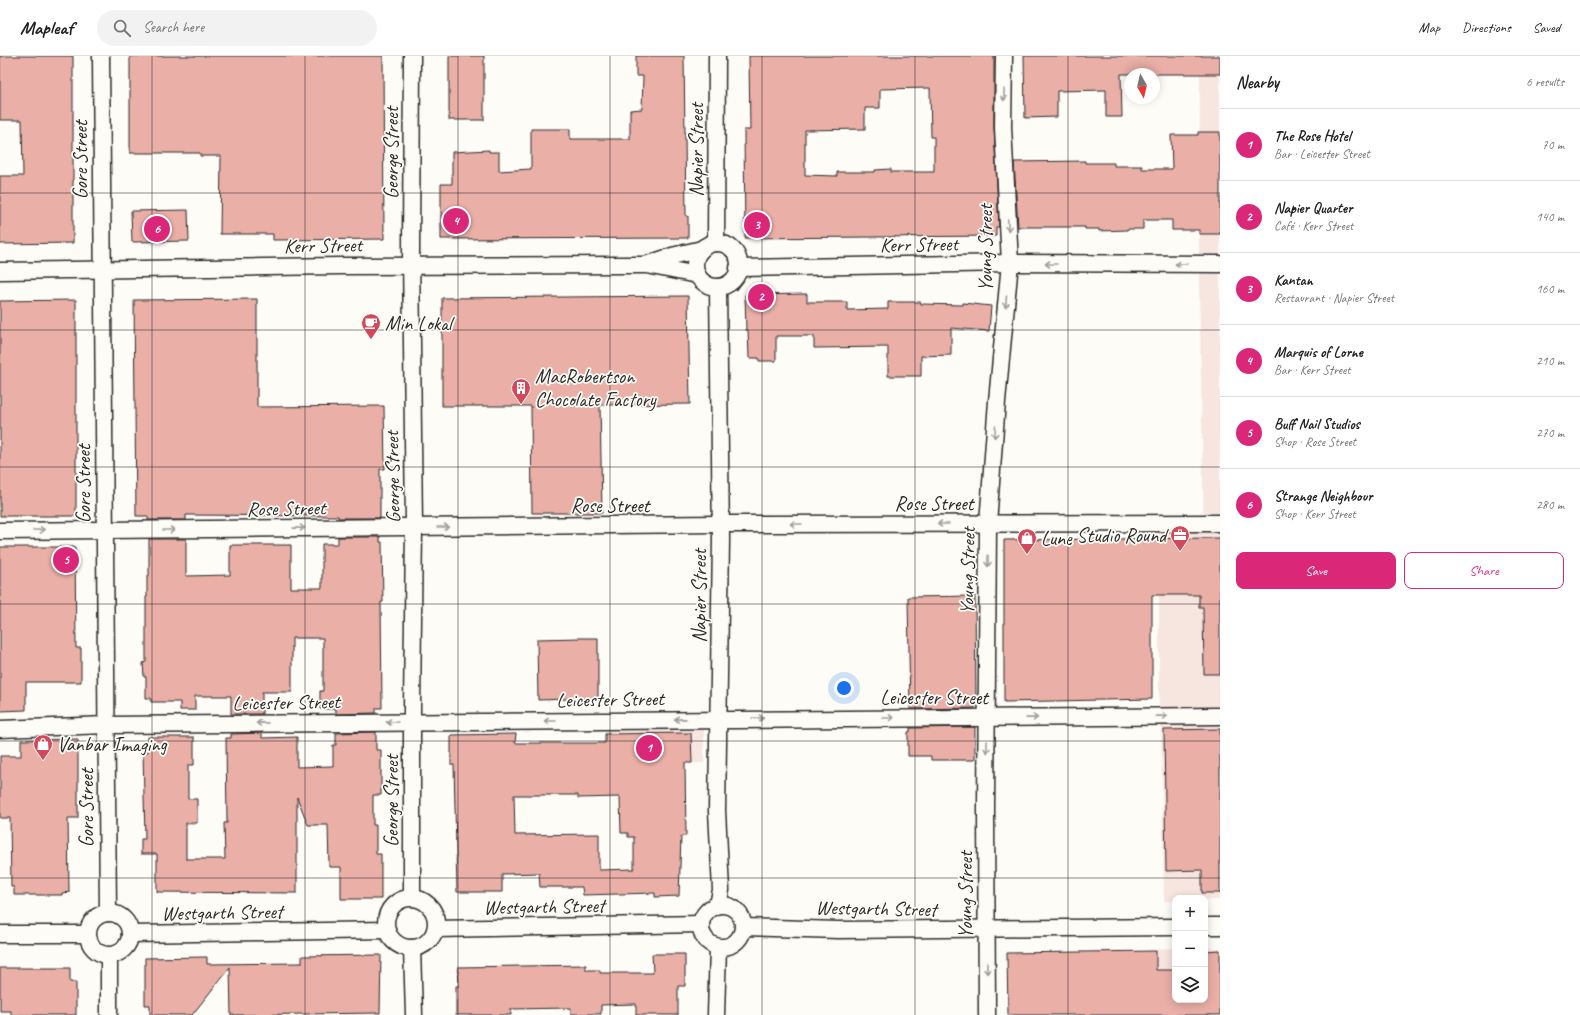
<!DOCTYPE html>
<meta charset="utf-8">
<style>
:root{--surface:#fff;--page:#f2f2f2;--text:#222;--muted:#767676;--line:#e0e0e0;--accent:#db2777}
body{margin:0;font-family:Caveat,sans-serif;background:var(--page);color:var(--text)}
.controls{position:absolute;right:12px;bottom:12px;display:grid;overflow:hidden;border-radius:8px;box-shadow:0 2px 10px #0003}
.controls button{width:36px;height:36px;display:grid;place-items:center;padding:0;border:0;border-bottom:1px solid var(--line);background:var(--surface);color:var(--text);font:20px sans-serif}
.compass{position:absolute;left:1124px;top:12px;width:36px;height:36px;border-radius:50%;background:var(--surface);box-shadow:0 2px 10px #0003;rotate:172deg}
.you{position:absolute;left:844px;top:632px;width:14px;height:14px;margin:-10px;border:3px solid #fff;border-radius:50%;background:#1a73e8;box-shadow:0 0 0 6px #1a73e833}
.badge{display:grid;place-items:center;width:26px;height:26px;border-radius:50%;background:var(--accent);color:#fff;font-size:13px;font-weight:700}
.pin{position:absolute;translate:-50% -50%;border:2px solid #fff;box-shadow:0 1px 4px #0006}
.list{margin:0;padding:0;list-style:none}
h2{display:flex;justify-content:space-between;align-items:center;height:52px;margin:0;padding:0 16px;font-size:17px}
h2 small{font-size:13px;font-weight:400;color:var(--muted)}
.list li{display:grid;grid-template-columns:26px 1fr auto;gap:12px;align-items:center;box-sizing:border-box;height:72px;padding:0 16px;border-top:1px solid var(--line)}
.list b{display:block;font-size:15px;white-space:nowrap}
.list p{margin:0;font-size:13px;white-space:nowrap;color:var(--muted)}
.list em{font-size:13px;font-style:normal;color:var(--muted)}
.actions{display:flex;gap:8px;padding:12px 16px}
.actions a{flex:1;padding:9px 0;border:1px solid var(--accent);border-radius:8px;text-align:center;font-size:14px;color:var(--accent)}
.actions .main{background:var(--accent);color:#fff}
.icon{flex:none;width:22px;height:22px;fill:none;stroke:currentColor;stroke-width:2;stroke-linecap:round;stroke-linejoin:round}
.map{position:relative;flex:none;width:1220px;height:959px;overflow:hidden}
header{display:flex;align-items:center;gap:24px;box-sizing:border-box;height:56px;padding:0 20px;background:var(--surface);border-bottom:1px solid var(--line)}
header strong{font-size:19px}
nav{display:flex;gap:22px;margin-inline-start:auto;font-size:14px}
.search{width:280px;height:36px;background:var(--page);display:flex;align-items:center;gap:10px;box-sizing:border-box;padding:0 14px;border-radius:22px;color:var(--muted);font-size:15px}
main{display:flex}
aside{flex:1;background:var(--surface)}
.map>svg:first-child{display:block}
.built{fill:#f7e5df}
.building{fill:#eaafa7;stroke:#2b2b2b;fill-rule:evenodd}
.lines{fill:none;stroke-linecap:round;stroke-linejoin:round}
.street-casing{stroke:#2b2b2b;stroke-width:19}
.street{stroke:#fdfcf7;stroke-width:16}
.oneway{stroke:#9e9e9b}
.grid{fill:none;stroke:#2b2b2b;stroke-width:1;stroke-opacity:0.55}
.labels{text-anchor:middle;stroke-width:3.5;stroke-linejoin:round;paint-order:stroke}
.street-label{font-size:20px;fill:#2b2b2b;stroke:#fdfcf7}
.poi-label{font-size:20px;fill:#2b2b2b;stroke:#fdfcf7;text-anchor:start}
</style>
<header>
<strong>Mapleaf</strong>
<div class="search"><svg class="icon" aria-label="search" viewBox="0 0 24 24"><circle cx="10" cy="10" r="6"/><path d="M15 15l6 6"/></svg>Search here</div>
<nav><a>Map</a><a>Directions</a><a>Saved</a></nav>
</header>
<main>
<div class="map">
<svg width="1220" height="959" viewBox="0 0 1220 959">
<rect width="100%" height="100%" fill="#fdfcf7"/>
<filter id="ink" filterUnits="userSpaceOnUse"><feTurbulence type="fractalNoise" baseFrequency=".025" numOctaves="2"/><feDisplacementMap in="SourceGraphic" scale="8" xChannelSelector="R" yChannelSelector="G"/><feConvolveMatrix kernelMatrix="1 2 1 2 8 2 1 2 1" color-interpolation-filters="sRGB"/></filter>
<g filter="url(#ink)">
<g class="built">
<path d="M 1200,0 L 1220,0 L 1220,655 L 1159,655 L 1159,476 L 1204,476 L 1199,225 Z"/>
<path d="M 605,668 L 704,668 L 704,707 L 605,708 Z"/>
<path d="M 1220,669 L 1220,844 L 1205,844 L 1205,842 L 1175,842 L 1175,845 L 1164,845 L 1161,670 Z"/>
<path d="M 1175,892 L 1175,944 L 1205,944 L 1205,892 L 1220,892 L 1220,959 L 1157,959 L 1156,893 Z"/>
</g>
<g class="building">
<path d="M 0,0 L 73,0 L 73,187 L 0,188 L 0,120 L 23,120 L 22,64 L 0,64 Z"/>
<path d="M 130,0 L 383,0 L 384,183 L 273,184 L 273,178 L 220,178 L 221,100 L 200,100 L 200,97 L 130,97 Z"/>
<rect x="449" y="0" width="35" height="64"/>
<path d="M 636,0 L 684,0 L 686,160 L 688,160 L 688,182 L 441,183 L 441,128 L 452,128 L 452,96 L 489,94 L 489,96 L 499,96 L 499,115 L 531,113 L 531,73 L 570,73 L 570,83 L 630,83 L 630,54 L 642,53 L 643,20 L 636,20 Z"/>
<path d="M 749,0 L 994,0 L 994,71 L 999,171 L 996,171 L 996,180 L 745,182 L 744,74 L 750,74 ZM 930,32 L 931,81 L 934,81 L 934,116 L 891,116 L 891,113 L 875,114 L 875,116 L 837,116 L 837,120 L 805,119 L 805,74 L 865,73 L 865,52 L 880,52 L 880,33 Z"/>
<path d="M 1024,0 L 1220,0 L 1220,18 L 1121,18 L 1122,61 L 1106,61 L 1106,34 L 1057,35 L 1057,61 L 1025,62 Z"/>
<path d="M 1198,76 L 1220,76 L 1220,178 L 1199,178 L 1199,174 L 1172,174 L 1172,164 L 1143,164 L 1143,173 L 1127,173 L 1127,174 L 1099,175 L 1099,173 L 1085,173 L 1085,171 L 1018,171 L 1014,106 L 1085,105 L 1085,107 L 1114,107 L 1114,110 L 1142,110 L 1142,113 L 1172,113 L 1171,79 L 1198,79 Z"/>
<path d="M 188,154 L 189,185 L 132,186 L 131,155 Z"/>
<path d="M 807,238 L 807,246 L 847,246 L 847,254 L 888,253 L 888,246 L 921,246 L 921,248 L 963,249 L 963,247 L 991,250 L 989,275 L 951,272 L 951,299 L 921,300 L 921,320 L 888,320 L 888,291 L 814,292 L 814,280 L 776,280 L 776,305 L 759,305 L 759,302 L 749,302 L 748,274 L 746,274 L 745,239 Z"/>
<path d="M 688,240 L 690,348 L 600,349 L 602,457 L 532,457 L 531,350 L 442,350 L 442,242 Z"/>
<path d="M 257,243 L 257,351 L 384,350 L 385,413 L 380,413 L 380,462 L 338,462 L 338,460 L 186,459 L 186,464 L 148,464 L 148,460 L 136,460 L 134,244 Z"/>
<path d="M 76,244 L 76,460 L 0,460 L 0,245 Z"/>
<path d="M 338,481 L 380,481 L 380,486 L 382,486 L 383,546 L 381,546 L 382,652 L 376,652 L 376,657 L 336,658 L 336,653 L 320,653 L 320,635 L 323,635 L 323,582 L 292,582 L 292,636 L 262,636 L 262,658 L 231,658 L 231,640 L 195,640 L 195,654 L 180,654 L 180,646 L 151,646 L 151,642 L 146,642 L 146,621 L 144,621 L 143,607 L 146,606 L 146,541 L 147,541 L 147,520 L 149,520 L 149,483 L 186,483 L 186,520 L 230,519 L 230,489 L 291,489 L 291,532 L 322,532 L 322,488 L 338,488 Z"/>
<path d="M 1220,482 L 1220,618 L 1204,618 L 1203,551 L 1199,551 L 1199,539 L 1152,539 L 1152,643 L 1004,646 L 1004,484 Z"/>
<path d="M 0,491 L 75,491 L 76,592 L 81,592 L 81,626 L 26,626 L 26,654 L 0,655 Z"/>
<path d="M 975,540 L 976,650 L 975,650 L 975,652 L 910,653 L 908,541 Z"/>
<path d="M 581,582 L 598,582 L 598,642 L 538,644 L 537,583 Z"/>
<path d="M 975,671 L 975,704 L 931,704 L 931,700 L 908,700 L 908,676 L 910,676 L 910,672 Z"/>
<path d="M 1220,673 L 1220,837 L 1202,837 L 1202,814 L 1166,815 L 1164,674 Z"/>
<path d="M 376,676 L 376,694 L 381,694 L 381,739 L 373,739 L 373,769 L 376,769 L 376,798 L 381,798 L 381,843 L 341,843 L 341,811 L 329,811 L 328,769 L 308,769 L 297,741 L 297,837 L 157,836 L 157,798 L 141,798 L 141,783 L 145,783 L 143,696 L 148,696 L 148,681 L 194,681 L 194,709 L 188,709 L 188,743 L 197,743 L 197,767 L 186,767 L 186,803 L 225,803 L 224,767 L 227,767 L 226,682 L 231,682 L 231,678 L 262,677 L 262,682 L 297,681 L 297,711 L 333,710 L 333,689 L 336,689 L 336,677 Z"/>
<path d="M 691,677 L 692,707 L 685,707 L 686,780 L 681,780 L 679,840 L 655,841 L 655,837 L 583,839 L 582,831 L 540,831 L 539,817 L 502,818 L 502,836 L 457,836 L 454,709 L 451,709 L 451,679 L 516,678 L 515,687 L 605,687 L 605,678 ZM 514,739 L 578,739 L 578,742 L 620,741 L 621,777 L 628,777 L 628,781 L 634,781 L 634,813 L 599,814 L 599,778 L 515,779 Z"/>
<path d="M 78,683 L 78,762 L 68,762 L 69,836 L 62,837 L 62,839 L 14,839 L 14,831 L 11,831 L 10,762 L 0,762 L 0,700 L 21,700 L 21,684 Z"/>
<path d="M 1220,894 L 1220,959 L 1008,959 L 1007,897 L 1156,895 L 1156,914 L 1175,914 L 1175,944 L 1205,944 L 1205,895 Z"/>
<path d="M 652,898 L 685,898 L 685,930 L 678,930 L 678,959 L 636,959 L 636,948 L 601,949 L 601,958 L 571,958 L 571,952 L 511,953 L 511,959 L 456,959 L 456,930 L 459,930 L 458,911 L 586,909 L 586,914 L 600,914 L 600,917 L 653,917 Z"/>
<path d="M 381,899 L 380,957 L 231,959 L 230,911 L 192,959 L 150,959 L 150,949 L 145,949 L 145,902 L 207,901 L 207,908 L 302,907 L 302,900 Z"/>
<path d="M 0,912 L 70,912 L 70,926 L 76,926 L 76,959 L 11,959 L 11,955 L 0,955 Z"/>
</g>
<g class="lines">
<g class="street-casing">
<g id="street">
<path d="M 101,0 L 108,857"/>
<path d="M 412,0 L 411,195 L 414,471 L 412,653 L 412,842"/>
<path d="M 716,187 L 717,0"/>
<circle cx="717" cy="209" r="22"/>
<path d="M 648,208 L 672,200 L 702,193"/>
<path d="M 738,212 L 1010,207 L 1220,208"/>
<path d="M 0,215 L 341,210 L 626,209 L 647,209 L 697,219"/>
<path d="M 0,475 L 721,468 L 1220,467"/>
<path d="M 0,673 L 107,669 L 1220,660"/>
<circle cx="411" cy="867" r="25"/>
<circle cx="722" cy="870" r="21"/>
<path d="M 718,849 L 721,834 L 717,755 L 721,484 L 718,231"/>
<circle cx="109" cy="878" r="21"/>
<path d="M 1205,870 L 1220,870"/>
<path d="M 744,871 L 838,874 L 1175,871"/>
<path d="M 436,873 L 701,868"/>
<path d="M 0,878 L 87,878"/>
<path d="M 130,878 L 387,874"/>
<path d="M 412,892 L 414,959"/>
<path d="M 109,959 L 109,899"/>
<path d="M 716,959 L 718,891"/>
<path d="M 987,959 L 986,753 L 988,468 L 997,345 L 1010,207 L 1003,71 L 1004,0"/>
</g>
</g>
<use href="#street" class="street"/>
</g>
<defs><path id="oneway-shaft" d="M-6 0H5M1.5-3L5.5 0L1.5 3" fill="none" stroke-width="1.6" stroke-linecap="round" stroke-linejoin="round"/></defs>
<g class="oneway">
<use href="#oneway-shaft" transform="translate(1004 39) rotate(91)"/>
<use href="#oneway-shaft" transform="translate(1008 169) rotate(87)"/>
<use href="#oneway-shaft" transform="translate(1051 208) rotate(-180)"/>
<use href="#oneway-shaft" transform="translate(1181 208) rotate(-180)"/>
<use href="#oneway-shaft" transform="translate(1006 246) rotate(95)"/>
<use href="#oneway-shaft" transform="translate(995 376) rotate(94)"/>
<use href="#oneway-shaft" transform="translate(796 468) rotate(180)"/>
<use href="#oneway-shaft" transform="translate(943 468) rotate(180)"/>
<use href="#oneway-shaft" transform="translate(443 471)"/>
<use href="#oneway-shaft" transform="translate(299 472) rotate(-1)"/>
<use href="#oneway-shaft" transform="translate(39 474)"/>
<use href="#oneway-shaft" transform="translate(169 474)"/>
<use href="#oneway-shaft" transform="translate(988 505) rotate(90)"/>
<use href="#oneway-shaft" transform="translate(1162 660) rotate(-1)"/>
<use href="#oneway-shaft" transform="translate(758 662)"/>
<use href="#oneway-shaft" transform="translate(888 662)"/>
<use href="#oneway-shaft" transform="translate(1032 662) rotate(-1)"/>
<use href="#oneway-shaft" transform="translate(680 663) rotate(179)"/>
<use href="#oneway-shaft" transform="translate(550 665) rotate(180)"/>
<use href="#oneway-shaft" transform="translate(392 666) rotate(180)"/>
<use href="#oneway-shaft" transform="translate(262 667) rotate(179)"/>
<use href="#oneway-shaft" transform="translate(987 691) rotate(90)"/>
<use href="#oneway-shaft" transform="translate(987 912) rotate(89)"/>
</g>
</g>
<path class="grid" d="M 152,0 L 152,959M 305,0 L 305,959M 458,0 L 458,959M 610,0 L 610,959M 762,0 L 762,959M 915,0 L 915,959M 1068,0 L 1068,959M 0,137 L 1220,137M 0,274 L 1220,274M 0,411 L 1220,411M 0,548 L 1220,548M 0,685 L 1220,685M 0,822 L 1220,822"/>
<defs>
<g id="cafe-pin" transform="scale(1)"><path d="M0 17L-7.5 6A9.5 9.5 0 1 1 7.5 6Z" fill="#d1495b" stroke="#fdfcf7"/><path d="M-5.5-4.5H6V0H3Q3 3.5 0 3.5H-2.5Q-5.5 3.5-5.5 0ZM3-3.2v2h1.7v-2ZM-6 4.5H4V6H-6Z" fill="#fff"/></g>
<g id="building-pin" transform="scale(1)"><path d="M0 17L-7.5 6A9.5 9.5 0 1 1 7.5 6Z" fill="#d1495b" stroke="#fdfcf7"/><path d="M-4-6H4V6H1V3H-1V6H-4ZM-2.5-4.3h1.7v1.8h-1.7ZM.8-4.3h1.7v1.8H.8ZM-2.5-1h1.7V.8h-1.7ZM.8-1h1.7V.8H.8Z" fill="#fff"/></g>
<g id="office-pin" transform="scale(1)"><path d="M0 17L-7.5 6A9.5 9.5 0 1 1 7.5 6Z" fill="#d1495b" stroke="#fdfcf7"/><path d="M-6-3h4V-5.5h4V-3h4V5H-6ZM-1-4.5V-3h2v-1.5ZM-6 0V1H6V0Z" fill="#fff"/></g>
<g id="shop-pin" transform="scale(1)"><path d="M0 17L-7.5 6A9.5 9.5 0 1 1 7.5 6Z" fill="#d1495b" stroke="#fdfcf7"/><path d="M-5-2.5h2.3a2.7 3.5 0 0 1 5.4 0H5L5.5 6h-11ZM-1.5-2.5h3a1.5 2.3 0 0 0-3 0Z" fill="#fff"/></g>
</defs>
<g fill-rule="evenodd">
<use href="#cafe-pin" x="371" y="267"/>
<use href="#building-pin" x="521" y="332"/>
<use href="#office-pin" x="1180" y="479"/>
<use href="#shop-pin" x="1027" y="482"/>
<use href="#shop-pin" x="43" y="688"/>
</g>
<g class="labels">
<g class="street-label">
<text transform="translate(696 94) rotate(-90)" y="7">Napier Street</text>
<text transform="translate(391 97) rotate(-90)" y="7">George Street</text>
<text transform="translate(80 104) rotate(-90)" y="7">Gore Street</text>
<text transform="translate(919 188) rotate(-1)" y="7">Kerr Street</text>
<text transform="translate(323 189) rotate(-1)" y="7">Kerr Street</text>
<text transform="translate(985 192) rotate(-90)" y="7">Young Street</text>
<text transform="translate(392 421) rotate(-91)" y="7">George Street</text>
<text transform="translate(83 428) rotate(-90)" y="7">Gore Street</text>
<text x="934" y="454">Rose Street</text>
<text x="610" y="456">Rose Street</text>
<text transform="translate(286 452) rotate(-1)" y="7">Rose Street</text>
<text transform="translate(967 515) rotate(-89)" y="7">Young Street</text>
<text transform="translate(699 540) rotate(-90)" y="7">Napier Street</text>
<text x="934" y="648">Leicester Street</text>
<text transform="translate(610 643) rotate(-1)" y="7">Leicester Street</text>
<text transform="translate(286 646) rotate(-1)" y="7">Leicester Street</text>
<text transform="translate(391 745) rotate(-90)" y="7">George Street</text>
<text transform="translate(86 752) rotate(-90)" y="7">Gore Street</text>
<text transform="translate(965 839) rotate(-90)" y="7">Young Street</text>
<text transform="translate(544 850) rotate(-1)" y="7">Westgarth Street</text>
<text transform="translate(876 852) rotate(1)" y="7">Westgarth Street</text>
<text transform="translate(222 856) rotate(-1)" y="7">Westgarth Street</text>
</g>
<g class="poi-label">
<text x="385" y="274">Min Lokal</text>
<text x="535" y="327">MacRobertson<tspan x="535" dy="23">Chocolate Factory</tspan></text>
<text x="1166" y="486" text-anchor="end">Studio Round</text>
<text x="1041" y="489">Lune</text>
<text x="57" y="695">Vanbar Imaging</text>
</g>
</g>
</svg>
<div class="controls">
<button>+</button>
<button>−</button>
<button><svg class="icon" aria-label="layers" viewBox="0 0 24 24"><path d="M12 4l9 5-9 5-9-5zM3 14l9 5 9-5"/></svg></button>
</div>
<svg class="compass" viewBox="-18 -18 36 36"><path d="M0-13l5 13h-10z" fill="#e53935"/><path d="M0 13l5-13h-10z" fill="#767676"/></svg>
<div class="you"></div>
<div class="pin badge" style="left:649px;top:692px">1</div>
<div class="pin badge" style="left:761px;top:241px">2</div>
<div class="pin badge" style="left:757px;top:169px">3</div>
<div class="pin badge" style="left:456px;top:165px">4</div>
<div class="pin badge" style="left:66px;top:504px">5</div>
<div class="pin badge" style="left:157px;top:173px">6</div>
</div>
<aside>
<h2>Nearby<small>6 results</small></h2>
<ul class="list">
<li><span class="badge">1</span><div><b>The Rose Hotel</b><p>Bar · Leicester Street</p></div><em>70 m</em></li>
<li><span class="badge">2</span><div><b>Napier Quarter</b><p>Café · Kerr Street</p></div><em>140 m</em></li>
<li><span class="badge">3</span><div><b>Kantan</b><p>Restaurant · Napier Street</p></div><em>160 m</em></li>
<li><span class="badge">4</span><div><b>Marquis of Lorne</b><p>Bar · Kerr Street</p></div><em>210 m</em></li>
<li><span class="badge">5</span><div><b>Buff Nail Studios</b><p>Shop · Rose Street</p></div><em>270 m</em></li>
<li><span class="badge">6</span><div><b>Strange Neighbour</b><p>Shop · Kerr Street</p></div><em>280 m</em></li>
</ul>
<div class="actions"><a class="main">Save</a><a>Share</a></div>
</aside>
</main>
